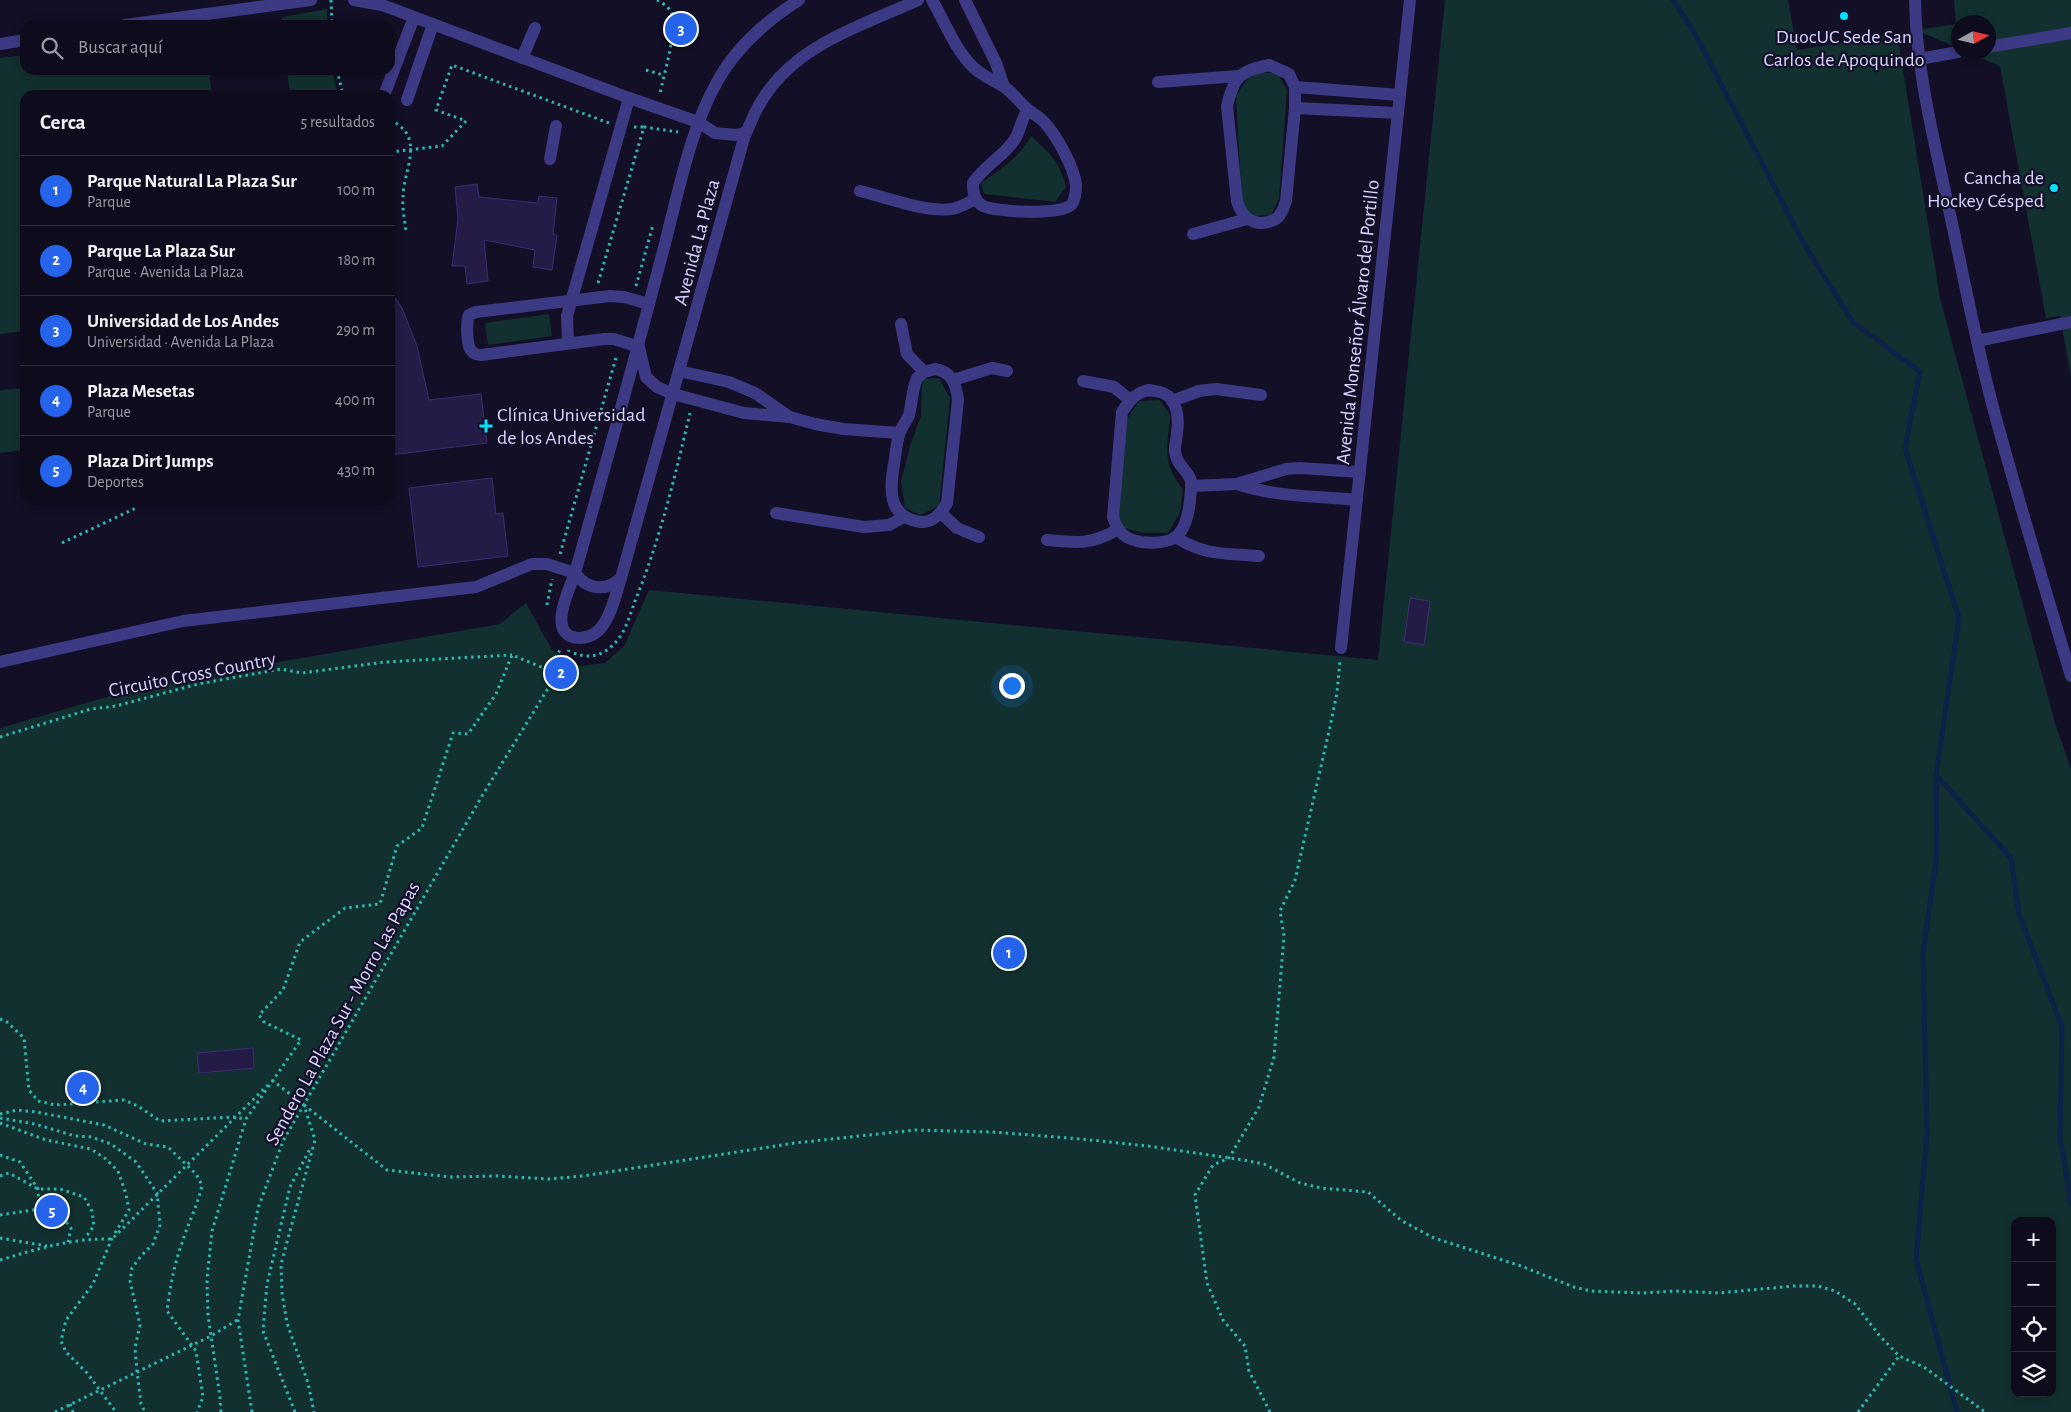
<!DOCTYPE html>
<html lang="es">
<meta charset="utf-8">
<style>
:root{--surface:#0e0b1c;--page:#1c1929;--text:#f1f3f6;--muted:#9b9ba3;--line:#2e2b3b;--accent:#2563eb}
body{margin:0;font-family:"Alegreya Sans",sans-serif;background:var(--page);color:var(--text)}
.controls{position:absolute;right:15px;bottom:15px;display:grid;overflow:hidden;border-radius:10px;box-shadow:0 2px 8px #0003}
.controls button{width:45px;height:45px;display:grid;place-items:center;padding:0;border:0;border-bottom:1px solid var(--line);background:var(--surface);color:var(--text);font:25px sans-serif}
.compass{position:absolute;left:1951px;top:15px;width:45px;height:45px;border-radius:50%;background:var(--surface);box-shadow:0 2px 8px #0003;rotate:82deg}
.you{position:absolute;left:1011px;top:685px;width:18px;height:18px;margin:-12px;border:4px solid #fff;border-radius:50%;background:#1a73e8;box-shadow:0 0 0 8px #1a73e833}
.badge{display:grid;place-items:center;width:32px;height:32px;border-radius:50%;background:var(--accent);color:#fff;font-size:16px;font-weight:700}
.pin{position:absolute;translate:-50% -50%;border:2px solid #fff;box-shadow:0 1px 5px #0006}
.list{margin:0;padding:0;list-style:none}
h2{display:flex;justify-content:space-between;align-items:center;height:65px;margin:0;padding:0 20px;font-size:21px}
h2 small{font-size:16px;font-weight:400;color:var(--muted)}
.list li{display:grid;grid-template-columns:32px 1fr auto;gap:15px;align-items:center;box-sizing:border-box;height:70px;padding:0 20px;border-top:1px solid var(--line)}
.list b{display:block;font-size:19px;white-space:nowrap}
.list p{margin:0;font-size:16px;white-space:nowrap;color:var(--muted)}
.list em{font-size:16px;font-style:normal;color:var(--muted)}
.icon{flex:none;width:28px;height:28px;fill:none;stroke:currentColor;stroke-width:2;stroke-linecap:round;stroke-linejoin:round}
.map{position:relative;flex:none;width:2071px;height:1412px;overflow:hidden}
.search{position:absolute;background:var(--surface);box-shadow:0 2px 8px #0003;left:20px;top:20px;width:375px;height:55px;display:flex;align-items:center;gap:12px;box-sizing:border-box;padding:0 18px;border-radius:15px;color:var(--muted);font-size:19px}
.panel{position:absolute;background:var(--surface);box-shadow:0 2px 8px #0003;left:20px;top:90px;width:375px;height:415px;border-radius:15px}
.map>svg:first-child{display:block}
.green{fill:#12302f;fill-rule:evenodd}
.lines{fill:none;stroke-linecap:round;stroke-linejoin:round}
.stream{stroke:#0c2248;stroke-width:5}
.building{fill:#241b47;stroke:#3b2d73}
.path{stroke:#2fb8b0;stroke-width:3;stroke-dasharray:2.5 4;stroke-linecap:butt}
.minor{stroke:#3d3a85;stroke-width:12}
.poi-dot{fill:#00e5ff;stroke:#130f26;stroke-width:2}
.labels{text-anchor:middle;stroke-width:4.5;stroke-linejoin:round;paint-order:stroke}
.poi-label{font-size:20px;fill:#d9d4ff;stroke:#130f26}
.street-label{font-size:20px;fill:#d9d4ff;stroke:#130f26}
</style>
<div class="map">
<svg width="2071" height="1412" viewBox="0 0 2071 1412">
<rect width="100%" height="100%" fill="#130f26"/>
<g class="green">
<path d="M 1445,0 L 1788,0 L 1797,50 L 1897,33 L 1940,298 L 2055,723 L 2071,769 L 2071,1412 L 0,1412 L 0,728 L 151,684 L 500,624 L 526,603 L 552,650 L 579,666 L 605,663 L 624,646 L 649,590 L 1378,660 ZM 2015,1221 L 2052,1221 L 2052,1393 L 2015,1393 Z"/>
<path d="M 1954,0 L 2071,0 L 2071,377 L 2060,316 L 2046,318 L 2000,66 L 1968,53 L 1988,52 L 1988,22 L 1958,22 L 1958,48 L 1916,30 L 1956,24 Z"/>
<path d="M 327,9 L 327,25 L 282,25 L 282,17 Z"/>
<path d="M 25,55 L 25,70 L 209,70 L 212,95 L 25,95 L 25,331 L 0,334 L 0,58 Z"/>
<path d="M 287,70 L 332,70 L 338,95 L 290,95 Z"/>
<path d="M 1262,72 L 1278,74 L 1287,90 L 1279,199 L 1271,215 L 1250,216 L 1242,204 L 1236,96 L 1248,78 Z"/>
<path d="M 1031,136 C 1050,153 1060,162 1066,187 L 1055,202 L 984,194 L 981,183 C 1002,168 1018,159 1031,136 Z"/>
<path d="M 549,314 L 552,336 L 488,345 L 485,323 Z"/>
<path d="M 939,378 L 950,398 L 939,506 L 920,515 L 905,508 L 901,481 L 911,443 L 921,416 L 922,379 Z"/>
<path d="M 25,388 L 25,450 L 0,453 L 0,390 Z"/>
<path d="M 1160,400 L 1170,415 C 1168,446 1161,464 1183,489 L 1180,512 L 1168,533 L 1144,533 L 1124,528 L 1114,506 L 1125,422 L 1139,401 Z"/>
</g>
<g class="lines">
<g class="stream">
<path d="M 1673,0 L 1693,30 L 1803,242 L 1852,321 L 1920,372 L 1905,448 L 1959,618 L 1936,775 L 1937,854 L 1923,953 L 1927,1134 L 1916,1259 L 1957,1412"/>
<path d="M 1936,775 L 2011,858 L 2019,914 L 2062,1027 L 2060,1137 L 2071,1204"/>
</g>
</g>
<g class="building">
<path d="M 477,184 L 479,197 L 538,203 L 539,196 L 557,198 L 553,234 L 557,235 L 552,270 L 533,267 L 535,250 L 484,240 L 488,281 L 467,284 L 465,266 L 452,266 L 458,219 L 455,187 Z"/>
<path d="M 390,290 L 402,308 L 417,346 L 429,400 L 481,394 L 487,443 L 390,455 Z"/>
<path d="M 492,478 L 496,514 L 503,513 L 508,556 L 418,567 L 409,488 Z"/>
<path d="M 1410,598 L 1430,601 L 1424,645 L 1404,642 Z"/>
<path d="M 253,1048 L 254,1068 L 199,1073 L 197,1053 Z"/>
</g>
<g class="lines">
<g class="path">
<path d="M 331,0 L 332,25"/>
<path d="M 657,0 C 661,2 667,6 670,10 C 680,24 663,76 660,94"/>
<path d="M 337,70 L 343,95"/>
<path d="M 646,70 L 663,75"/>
<path d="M 390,120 C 427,137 403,170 403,197 C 402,209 405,221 406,232"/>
<path d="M 634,127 L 644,127"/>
<path d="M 390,152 L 442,146 L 466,121 L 436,110 L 452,65 L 609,123"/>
<path d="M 598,283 L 644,127 L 678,132"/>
<path d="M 636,286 L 653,225"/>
<path d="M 62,543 L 136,508"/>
<path d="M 560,554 L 617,354"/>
<path d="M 547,605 L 552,579"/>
<path d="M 574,653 C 588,659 602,656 613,645 C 625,634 630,615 635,601 C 660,540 675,476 690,413"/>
<path d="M 548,669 L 562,647"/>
<path d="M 0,737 L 91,709 L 116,706 L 198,684 L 281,669 L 302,673 L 385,662 L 512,655"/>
<path d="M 0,1019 L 7,1022 L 24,1038 L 29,1090 L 38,1101 L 55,1105 L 124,1100 L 138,1106 L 160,1121 L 234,1117 L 246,1119"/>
<path d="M 272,1080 L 304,1105 L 315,1140 L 281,1264 L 282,1293 L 287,1323 L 308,1383 L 314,1412"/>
<path d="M 304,1105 L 387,1170 L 450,1177 L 497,1176 L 549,1179 L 583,1176 L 795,1143 L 915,1130 L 992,1132 L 1081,1139 L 1148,1146 L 1243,1160 L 1264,1164 L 1300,1183 L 1321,1188 L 1368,1192 L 1402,1221 L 1434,1238 L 1521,1266 L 1574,1287 L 1591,1291 L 1642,1293 L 1676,1291 L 1718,1293 L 1794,1286 L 1818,1286 L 1835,1291 L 1855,1304 L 1879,1335 L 1899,1356 L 1924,1367 L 1985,1412"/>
<path d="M 0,1114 L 17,1110 L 36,1112 L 104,1125 L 146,1144 L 168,1147 L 196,1174 L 202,1185 C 198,1205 188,1223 182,1243 C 174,1265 170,1287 167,1311 L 196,1351 L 203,1397 L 197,1412"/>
<path d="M 0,1118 L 35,1124 L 75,1136 L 91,1137 L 111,1144 L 136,1162 L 157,1193 L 160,1225 L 153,1244 L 141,1256 L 132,1268 L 130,1281 L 140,1325 L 135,1348 L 137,1371 L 141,1404 L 145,1412"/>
<path d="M 0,1123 L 46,1140 L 91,1149 L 106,1159 L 118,1171 L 126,1194 L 129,1210 L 115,1233"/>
<path d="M 0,1155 L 20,1162 L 38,1189 L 39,1209"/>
<path d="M 0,1176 L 9,1173 L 38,1189 L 60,1189 L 84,1197 L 92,1211 L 94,1226 L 85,1238"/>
<path d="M 0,1215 L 39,1209 L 60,1214 L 71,1228 L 68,1242"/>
<path d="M 0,1238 L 47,1246"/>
<path d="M 112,1238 L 93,1284 L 66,1320 L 61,1341 L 66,1352 L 87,1373 L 116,1412"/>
<path d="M 0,1260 C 38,1249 71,1238 112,1239 L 268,1085"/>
<path d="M 70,1404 L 73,1412"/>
<path d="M 55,1412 L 211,1336 L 237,1320"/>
<path d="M 221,1412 L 220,1397 L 208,1315 L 207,1279 L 212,1231 L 246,1119 L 301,1040 L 264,1022 L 259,1015 L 283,990 L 300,942 L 345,908 L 380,904 L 397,846 L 422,828 L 453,733 L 468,734 L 496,694 L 512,655 L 556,673"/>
<path d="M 252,1412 L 238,1320 L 258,1208 L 283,1141 L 482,796 L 566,659 L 569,650"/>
<path d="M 295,1412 L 263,1331 L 267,1284 L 290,1187 L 311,1147"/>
<path d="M 1270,1412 L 1249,1371 L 1245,1346 L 1223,1320 L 1207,1283 L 1195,1195 L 1213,1165 L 1229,1158 L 1259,1107 L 1274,1057 L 1284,936 L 1280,911 L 1295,880 L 1330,727 L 1337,693 L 1340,661"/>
<path d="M 1858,1412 L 1899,1356"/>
</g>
<g class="minor">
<path d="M 354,0 L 382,5 L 629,98 L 698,122 L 715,133 L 736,135 L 746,133"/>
<path d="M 799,0 C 766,21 736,47 717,82 C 689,131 677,200 662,255 C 634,361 605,468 575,573 C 569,590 545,637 580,638 C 589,638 598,633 603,625 C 612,613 616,593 621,578 L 744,138 C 751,121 758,104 769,90 C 804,42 866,24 918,0"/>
<path d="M 932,0 C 945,22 955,50 974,68 C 983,76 993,80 1003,86 C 1011,91 1018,100 1025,107 C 1030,112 1038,116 1043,121 C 1056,134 1074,167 1076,185 C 1076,190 1075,199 1072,204 C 1063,216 996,212 983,206 C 974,201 973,192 973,183 C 984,166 1004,156 1015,139 C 1021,129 1021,119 1028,110"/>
<path d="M 965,0 L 996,63 L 1004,87"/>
<path d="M 1915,0 C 1916,74 1936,147 1951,219 C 1965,283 1977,348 1994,411 C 2018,500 2045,588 2071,676"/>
<path d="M 125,25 L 311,0"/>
<path d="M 0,44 L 25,40"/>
<path d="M 1988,47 L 2071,33"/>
<path d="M 522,58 L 535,28"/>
<path d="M 1919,59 L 1958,52"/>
<path d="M 1269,65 L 1289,74 L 1295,87 L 1295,108 L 1286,201 C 1284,207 1281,217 1274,220 C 1256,228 1242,219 1237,201 L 1227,106 C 1234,76 1240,71 1269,65 Z"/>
<path d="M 1158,82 L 1239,76"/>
<path d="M 1295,87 L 1400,95"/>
<path d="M 385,93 L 414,17"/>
<path d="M 407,100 L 433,24"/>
<path d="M 1295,108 L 1398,113"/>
<path d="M 550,159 L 556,126"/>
<path d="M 860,191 C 885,197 926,213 951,209 C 960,208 967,203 975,199"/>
<path d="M 1193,234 L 1247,219"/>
<path d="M 649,304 L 624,297 L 610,296 L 476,312 L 469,315 C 466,321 467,343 470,349 C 473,354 477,355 481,355 L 604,339 L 614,339 L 639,347 L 646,377 L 657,387 L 673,394 L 744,413 L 790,417 L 815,424 L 843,429 L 899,433"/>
<path d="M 901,324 L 907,354 L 924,372"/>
<path d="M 1977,341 L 2071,322"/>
<path d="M 568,342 L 567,316 L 629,98"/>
<path d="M 935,369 C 952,372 956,384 958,400 L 947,503 C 942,512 933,523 921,522 C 885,517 890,486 895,458 C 896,450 897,440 900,432 C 902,426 907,421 909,415 C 912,403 912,390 917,378 L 924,372 Z"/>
<path d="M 679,371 L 729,382 L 755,393 L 788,416"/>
<path d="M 953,380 L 992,368 L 1007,371"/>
<path d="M 1083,381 L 1114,387 L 1129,399"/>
<path d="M 1148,390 C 1153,391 1158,391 1163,393 C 1178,399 1179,419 1177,433 C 1177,439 1174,446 1175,452 C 1177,465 1185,468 1190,478 C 1193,484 1190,494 1190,501 C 1186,534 1177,546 1141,542 C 1125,539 1118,533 1113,517 L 1122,412 C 1130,400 1134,394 1148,390 Z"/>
<path d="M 1172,401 L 1199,391 L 1216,389 L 1261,395"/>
<path d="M 1237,484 C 1276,497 1316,496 1357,500"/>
<path d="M 1191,486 L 1237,484 L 1286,469 L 1300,468 L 1360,472"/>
<path d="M 776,513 L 864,527 L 889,525 L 904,517"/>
<path d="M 941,513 L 957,528 L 979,537"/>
<path d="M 1177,538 C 1206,556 1225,553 1259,556"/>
<path d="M 1047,540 C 1077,543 1090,545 1117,530"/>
<path d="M 575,573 C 587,590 606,592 621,578"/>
<path d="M 1341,648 L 1410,0"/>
<path d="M 0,662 L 183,621 L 476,587 L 532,564 L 547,564 L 575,573"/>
</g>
</g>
<g class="poi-dot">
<circle cx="1844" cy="16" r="5"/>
<circle cx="2054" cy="188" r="5"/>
<path d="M483.5 418.5h5v5h5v5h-5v5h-5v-5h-5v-5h5z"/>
</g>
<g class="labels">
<g class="poi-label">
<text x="1844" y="43">DuocUC Sede San<tspan x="1844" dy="23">Carlos de Apoquindo</tspan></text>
<text x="2044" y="184" text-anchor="end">Cancha de<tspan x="2044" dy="23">Hockey Césped</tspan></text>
<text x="497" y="421" text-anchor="start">Clínica Universidad<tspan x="497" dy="23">de los Andes</tspan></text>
</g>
<g class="street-label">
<text transform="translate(696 242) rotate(-75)" y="7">Avenida La Plaza</text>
<text transform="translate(1357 322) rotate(-84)" y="7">Avenida Monseñor Álvaro del Portillo</text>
<text transform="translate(192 674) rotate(-11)" y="7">Circuito Cross Country</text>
<text transform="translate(342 1013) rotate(-61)" y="7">Sendero La Plaza Sur - Morro Las Papas</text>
</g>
</g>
</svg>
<div class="controls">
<button>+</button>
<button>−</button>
<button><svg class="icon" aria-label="locate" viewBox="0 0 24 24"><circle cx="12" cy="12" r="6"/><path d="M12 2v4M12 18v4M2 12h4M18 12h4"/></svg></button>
<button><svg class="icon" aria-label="layers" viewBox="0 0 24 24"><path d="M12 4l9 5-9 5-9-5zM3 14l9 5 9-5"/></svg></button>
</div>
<svg class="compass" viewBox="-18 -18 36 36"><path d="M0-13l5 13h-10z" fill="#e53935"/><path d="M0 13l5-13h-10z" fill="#9b9ba3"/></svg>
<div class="you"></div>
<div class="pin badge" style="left:1009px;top:953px">1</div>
<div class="pin badge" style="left:561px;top:673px">2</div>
<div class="pin badge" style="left:681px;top:29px">3</div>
<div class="pin badge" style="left:83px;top:1088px">4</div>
<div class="pin badge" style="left:52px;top:1211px">5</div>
<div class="search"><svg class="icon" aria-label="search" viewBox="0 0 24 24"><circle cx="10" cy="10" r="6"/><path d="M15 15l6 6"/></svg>Buscar aquí</div>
<section class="panel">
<h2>Cerca<small>5 resultados</small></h2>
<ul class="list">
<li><span class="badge">1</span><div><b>Parque Natural La Plaza Sur</b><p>Parque</p></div><em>100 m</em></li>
<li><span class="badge">2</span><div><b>Parque La Plaza Sur</b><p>Parque · Avenida La Plaza</p></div><em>180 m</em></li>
<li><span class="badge">3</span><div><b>Universidad de Los Andes</b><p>Universidad · Avenida La Plaza</p></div><em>290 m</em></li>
<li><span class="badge">4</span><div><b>Plaza Mesetas</b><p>Parque</p></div><em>400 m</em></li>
<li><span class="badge">5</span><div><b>Plaza Dirt Jumps</b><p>Deportes</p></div><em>430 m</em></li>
</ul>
</section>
</div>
